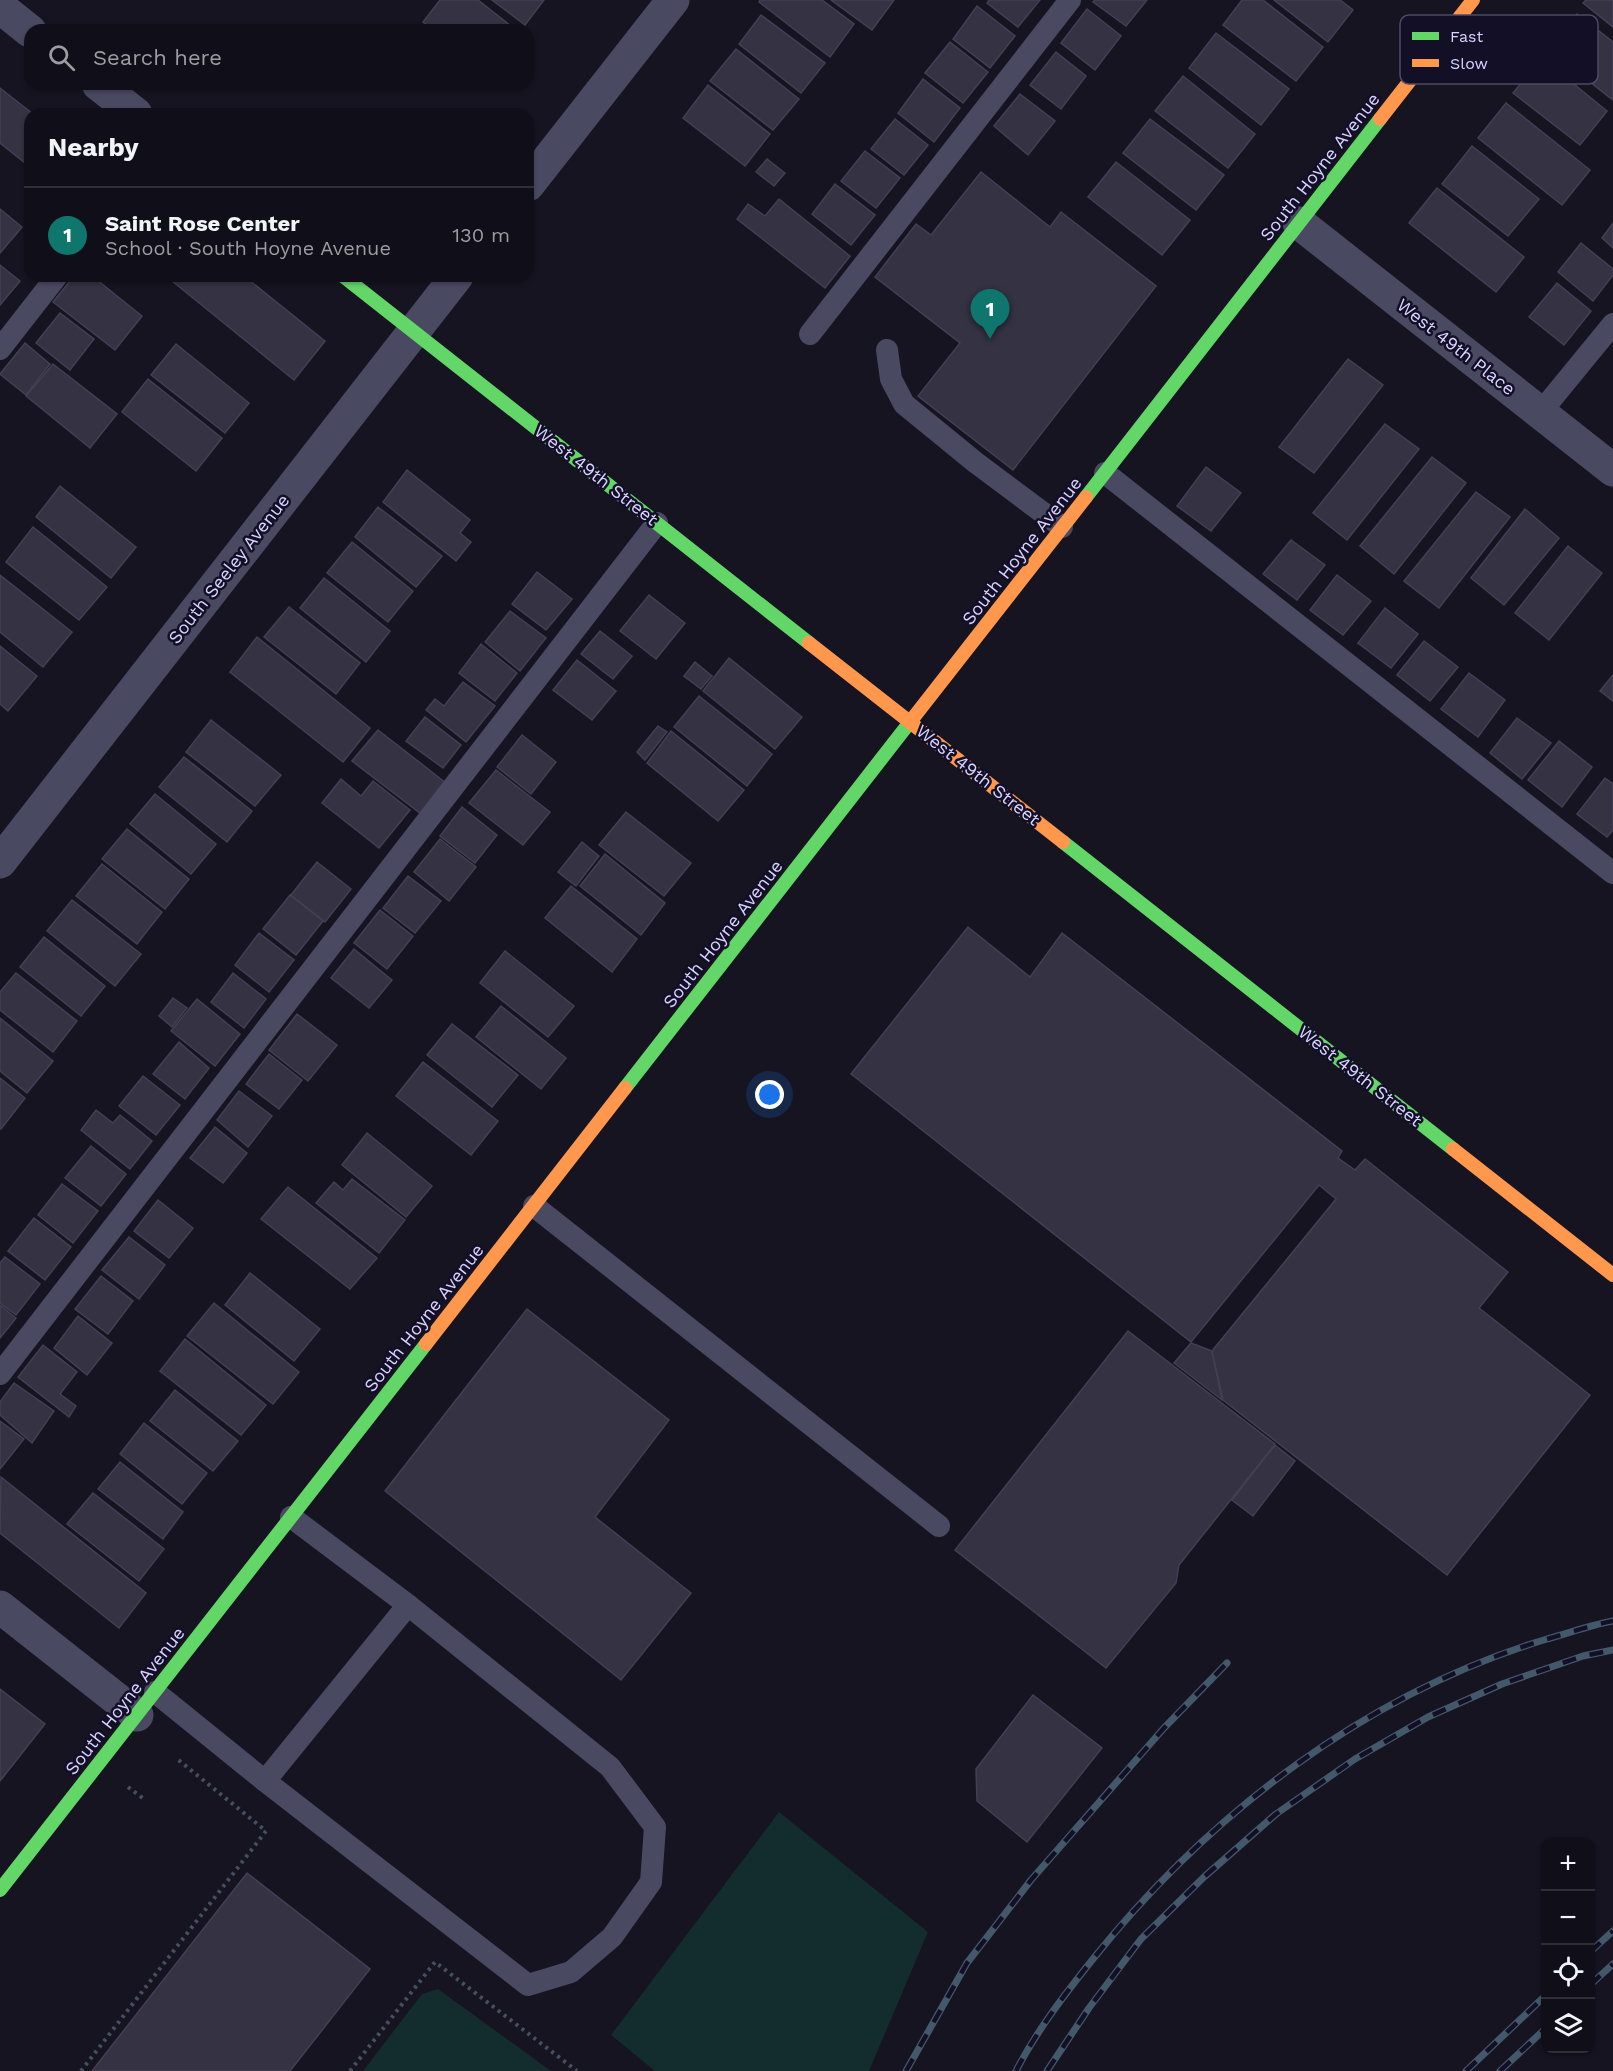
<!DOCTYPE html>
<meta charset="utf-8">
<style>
:root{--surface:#100f19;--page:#1e1d26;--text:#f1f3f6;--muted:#9c9ca2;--line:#302f38;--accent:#0f766e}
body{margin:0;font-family:"Work Sans",sans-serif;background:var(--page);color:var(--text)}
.controls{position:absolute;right:18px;bottom:18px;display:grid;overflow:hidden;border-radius:12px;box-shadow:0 2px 4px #0004}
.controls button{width:54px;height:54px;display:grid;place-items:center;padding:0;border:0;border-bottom:2px solid var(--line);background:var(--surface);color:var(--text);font:30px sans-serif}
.you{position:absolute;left:770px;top:1095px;width:21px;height:21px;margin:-15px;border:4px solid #fff;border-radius:50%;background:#1a73e8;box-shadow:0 0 0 9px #1a73e833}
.badge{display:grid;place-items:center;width:39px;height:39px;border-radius:50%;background:var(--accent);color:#fff;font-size:20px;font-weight:700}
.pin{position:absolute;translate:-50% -50px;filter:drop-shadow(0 2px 3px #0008)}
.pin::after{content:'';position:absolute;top:32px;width:21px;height:18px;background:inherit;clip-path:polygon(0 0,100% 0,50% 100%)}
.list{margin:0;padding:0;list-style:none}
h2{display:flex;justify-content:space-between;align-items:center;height:78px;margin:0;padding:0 24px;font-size:26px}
h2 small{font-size:20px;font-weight:400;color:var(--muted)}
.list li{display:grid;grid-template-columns:39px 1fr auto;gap:18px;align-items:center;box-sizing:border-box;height:96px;padding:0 24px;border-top:2px solid var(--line)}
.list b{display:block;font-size:22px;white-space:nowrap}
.list p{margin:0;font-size:20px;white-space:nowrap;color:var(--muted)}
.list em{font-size:20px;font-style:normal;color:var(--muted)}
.icon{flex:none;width:33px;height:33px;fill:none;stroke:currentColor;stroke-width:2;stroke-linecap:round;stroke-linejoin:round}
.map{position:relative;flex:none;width:1613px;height:2071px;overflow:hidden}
.search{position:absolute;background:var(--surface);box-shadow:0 2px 4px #0004;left:24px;top:24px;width:510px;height:66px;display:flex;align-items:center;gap:15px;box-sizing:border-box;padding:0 21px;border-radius:18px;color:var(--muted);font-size:22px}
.panel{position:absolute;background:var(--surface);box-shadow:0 2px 4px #0004;left:24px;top:108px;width:510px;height:174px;border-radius:18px}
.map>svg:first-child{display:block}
.green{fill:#132c2d}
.building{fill:#343243;stroke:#433f54;stroke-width:1.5}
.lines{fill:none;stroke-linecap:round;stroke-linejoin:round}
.path{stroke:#44505f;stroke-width:4;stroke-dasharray:3 4.5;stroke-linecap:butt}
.lane{stroke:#4a4962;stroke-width:22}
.street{stroke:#4a4962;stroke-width:33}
.fast{stroke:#63d668;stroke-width:14}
.slow{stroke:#ff974d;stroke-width:14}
.rail-casing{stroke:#43596b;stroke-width:7}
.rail{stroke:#130f26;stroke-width:4.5;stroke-dasharray:14;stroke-linecap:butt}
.labels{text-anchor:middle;stroke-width:5;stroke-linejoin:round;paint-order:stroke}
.street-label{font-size:18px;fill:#d9d4ff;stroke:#130f26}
.key{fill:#130f26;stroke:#4e4a67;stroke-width:1.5}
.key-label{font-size:16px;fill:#d9d4ff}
</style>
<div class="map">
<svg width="1613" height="2071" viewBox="0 0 1613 2071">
<rect width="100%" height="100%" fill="#161421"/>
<g class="green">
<path d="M 779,1812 L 928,1932 L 869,2071 L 655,2071 L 611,2035 Z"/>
<path d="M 438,1989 L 551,2071 L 363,2071 L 422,1994 Z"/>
</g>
<g class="building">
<path d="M 440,0 L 478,0 L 516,30 L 434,30 L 423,22 Z"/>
<path d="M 492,0 L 544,0 L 525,25 Z"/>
<path d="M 760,0 L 822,0 L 854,24 L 830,57 L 759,2 Z"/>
<path d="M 831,0 L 894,0 L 872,30 Z"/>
<path d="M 989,0 L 1040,0 L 1018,27 L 987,3 Z"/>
<path d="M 1095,0 L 1147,0 L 1126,26 L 1093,2 Z"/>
<path d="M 1242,0 L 1263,0 L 1323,47 L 1296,81 L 1223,25 Z"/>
<path d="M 1274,0 L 1340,0 L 1353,10 L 1328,42 Z"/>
<path d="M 1586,0 L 1613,0 L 1613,27 L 1583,3 Z"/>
<path d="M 977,6 L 1015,36 L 990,68 L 953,39 Z"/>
<path d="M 1087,9 L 1121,36 L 1095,70 L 1061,43 Z"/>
<path d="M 1577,14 L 1613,42 L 1613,100 L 1549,50 Z"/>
<path d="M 761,15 L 825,63 L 801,93 L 739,44 Z"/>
<path d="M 1216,33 L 1289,89 L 1261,125 L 1189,68 Z"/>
<path d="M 950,42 L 988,72 L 963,103 L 925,73 Z"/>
<path d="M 736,49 L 799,99 L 773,130 L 710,81 Z"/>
<path d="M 1056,52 L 1086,76 L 1061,109 L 1030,85 Z"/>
<path d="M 1542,58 L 1607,111 L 1580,145 L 1513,93 Z"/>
<path d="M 1183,76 L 1255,134 L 1228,168 L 1155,111 Z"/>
<path d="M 923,79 L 960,108 L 934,142 L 898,113 Z"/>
<path d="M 708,85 L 770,134 L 745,166 L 683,118 Z"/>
<path d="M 0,88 L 33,114 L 30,114 L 30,167 L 0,143 Z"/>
<path d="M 1020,94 L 1055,121 L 1028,155 L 994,126 Z"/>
<path d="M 1506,103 L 1590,170 L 1562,205 L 1478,138 Z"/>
<path d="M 895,119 L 928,145 L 904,175 L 871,149 Z"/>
<path d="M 1150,119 L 1224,175 L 1196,210 L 1123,153 Z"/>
<path d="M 1472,146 L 1539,199 L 1508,236 L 1442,184 Z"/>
<path d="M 865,151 L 900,178 L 876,208 L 841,181 Z"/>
<path d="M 767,159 L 785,173 L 774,186 L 756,172 Z"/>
<path d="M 1116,162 L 1190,220 L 1162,255 L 1088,197 Z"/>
<path d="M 981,172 L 1050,227 L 1061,212 L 1156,286 L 1013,470 L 918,396 L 960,343 L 875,277 L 916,224 L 931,235 Z"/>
<path d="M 835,184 L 875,215 L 851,245 L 812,214 Z"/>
<path d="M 1437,188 L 1524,257 L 1496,292 L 1409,223 Z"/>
<path d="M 779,199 L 850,256 L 825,288 L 737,219 L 748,204 L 765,216 Z"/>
<path d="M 0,209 L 22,227 L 0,253 Z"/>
<path d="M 1613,223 L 1613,248 L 1602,238 Z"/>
<path d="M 1581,243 L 1613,269 L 1613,275 L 1593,301 L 1558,272 Z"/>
<path d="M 0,265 L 20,281 L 0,305 Z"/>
<path d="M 74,276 L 92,276 L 142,316 L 115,350 L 53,302 Z"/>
<path d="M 166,276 L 244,276 L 325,341 L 294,380 Z"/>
<path d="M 1557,283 L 1591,311 L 1564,345 L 1529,317 Z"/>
<path d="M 60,313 L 94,339 L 70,370 L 36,343 Z"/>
<path d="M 25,343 L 50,364 L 26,395 L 0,374 Z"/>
<path d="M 176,344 L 249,403 L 225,433 L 151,375 Z"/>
<path d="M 1348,359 L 1383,385 L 1314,473 L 1279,447 Z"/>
<path d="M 53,364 L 117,414 L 90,448 L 26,396 Z"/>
<path d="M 148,379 L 222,438 L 196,471 L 122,412 Z"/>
<path d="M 1385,424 L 1419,449 L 1347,540 L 1313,513 Z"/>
<path d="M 1432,457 L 1466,483 L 1394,574 L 1360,546 Z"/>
<path d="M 1206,467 L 1241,493 L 1211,531 L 1177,506 Z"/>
<path d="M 407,470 L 470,520 L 460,533 L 471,542 L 456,561 L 383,502 Z"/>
<path d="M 60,486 L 136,547 L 111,578 L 36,517 Z"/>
<path d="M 1476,492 L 1510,517 L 1439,608 L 1404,581 Z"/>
<path d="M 378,507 L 442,556 L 416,587 L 355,537 Z"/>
<path d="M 1525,509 L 1559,538 L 1504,605 L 1471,578 Z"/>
<path d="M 33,527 L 107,587 L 79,620 L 6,562 Z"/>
<path d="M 1291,540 L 1325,565 L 1297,600 L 1263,574 Z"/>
<path d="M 352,542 L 413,591 L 388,622 L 327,573 Z"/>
<path d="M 1568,546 L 1602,573 L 1549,640 L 1515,613 Z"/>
<path d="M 537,572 L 572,599 L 546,630 L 512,604 Z"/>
<path d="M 0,575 L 72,632 L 43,667 L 0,632 Z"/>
<path d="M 1337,575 L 1371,601 L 1343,635 L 1310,610 Z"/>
<path d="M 324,578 L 390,631 L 366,662 L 300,608 Z"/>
<path d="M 649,595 L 685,623 L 656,659 L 620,631 Z"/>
<path d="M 289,607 L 360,663 L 336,694 L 264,637 Z"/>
<path d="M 1385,608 L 1418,634 L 1391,668 L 1358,643 Z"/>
<path d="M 510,611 L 546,638 L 520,671 L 485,642 Z"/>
<path d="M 600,631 L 632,656 L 613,679 L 581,654 Z"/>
<path d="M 257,637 L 370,728 L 343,762 L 230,672 Z"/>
<path d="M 1424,641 L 1458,667 L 1430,701 L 1397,675 Z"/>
<path d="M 481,644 L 517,673 L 495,701 L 459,673 Z"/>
<path d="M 0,646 L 37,676 L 8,711 L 0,704 Z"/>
<path d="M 729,658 L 802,717 L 775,749 L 703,691 Z"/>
<path d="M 577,660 L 616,691 L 592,720 L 553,690 Z"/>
<path d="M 695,662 L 712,676 L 701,689 L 684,676 Z"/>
<path d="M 1469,673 L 1505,700 L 1478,737 L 1441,709 Z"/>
<path d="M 1613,675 L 1613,701 L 1600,691 Z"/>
<path d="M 463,682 L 495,706 L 466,742 L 426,710 L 435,699 L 444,706 Z"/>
<path d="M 699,696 L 772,754 L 747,786 L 674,727 Z"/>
<path d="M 425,717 L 461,745 L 443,768 L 406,741 Z"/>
<path d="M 1517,718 L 1551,743 L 1522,779 L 1490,753 Z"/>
<path d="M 211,720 L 281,775 L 255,806 L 186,752 Z"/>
<path d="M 658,726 L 667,732 L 645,760 L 637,752 Z"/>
<path d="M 378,730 L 446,783 L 421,814 L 352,761 Z"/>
<path d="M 671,731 L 744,790 L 718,821 L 647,763 Z"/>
<path d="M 522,735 L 556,762 L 531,794 L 497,767 Z"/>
<path d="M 1559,741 L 1592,767 L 1562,807 L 1528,780 Z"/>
<path d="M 184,757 L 252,811 L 227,842 L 159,787 Z"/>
<path d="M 496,770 L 550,812 L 523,845 L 469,803 Z"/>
<path d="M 1605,778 L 1613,784 L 1613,830 L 1607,837 L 1577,814 Z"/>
<path d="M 341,779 L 361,796 L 373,781 L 410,810 L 379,848 L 322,803 Z"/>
<path d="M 155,794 L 216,844 L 191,874 L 130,824 Z"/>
<path d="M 462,807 L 497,835 L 475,863 L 440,836 Z"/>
<path d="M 626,812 L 691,863 L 664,896 L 599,845 Z"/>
<path d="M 127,829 L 189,879 L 165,909 L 102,859 Z"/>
<path d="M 440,839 L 476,867 L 449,901 L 414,872 Z"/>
<path d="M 582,842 L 599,856 L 576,886 L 558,872 Z"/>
<path d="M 605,854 L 665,903 L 641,935 L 580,886 Z"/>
<path d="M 317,862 L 351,889 L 325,922 L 291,895 Z"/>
<path d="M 102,864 L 162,912 L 137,944 L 76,896 Z"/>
<path d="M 408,876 L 441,901 L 415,933 L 383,908 Z"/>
<path d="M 571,886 L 637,939 L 612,972 L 545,918 Z"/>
<path d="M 290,895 L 323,921 L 296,955 L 263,929 Z"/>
<path d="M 72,900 L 141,954 L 115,986 L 47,931 Z"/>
<path d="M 380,910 L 413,936 L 387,969 L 354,943 Z"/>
<path d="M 968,927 L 1030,977 L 1062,933 L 1342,1151 L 1338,1158 L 1355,1170 L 1365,1159 L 1508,1272 L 1479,1308 L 1590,1395 L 1447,1575 L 1223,1400 L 1212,1351 L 1336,1199 L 1319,1185 L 1191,1342 L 851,1074 Z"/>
<path d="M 259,933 L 294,960 L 269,992 L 235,965 Z"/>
<path d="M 44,937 L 105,986 L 81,1016 L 20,967 Z"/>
<path d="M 354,949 L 392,980 L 369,1008 L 331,978 Z"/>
<path d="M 505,951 L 574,1006 L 548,1037 L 480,983 Z"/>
<path d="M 16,973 L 77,1021 L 53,1052 L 0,1010 L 0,992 Z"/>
<path d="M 233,973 L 266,999 L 244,1028 L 211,1002 Z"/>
<path d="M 173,998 L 187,1008 L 172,1027 L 159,1016 Z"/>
<path d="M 197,999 L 240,1034 L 215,1066 L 171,1031 Z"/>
<path d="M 501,1006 L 566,1058 L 541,1089 L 476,1037 Z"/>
<path d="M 297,1014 L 337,1045 L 308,1081 L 269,1050 Z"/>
<path d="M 0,1018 L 53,1061 L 27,1093 L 0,1071 Z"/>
<path d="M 452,1024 L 518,1075 L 492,1107 L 427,1055 Z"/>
<path d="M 179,1042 L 209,1068 L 185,1099 L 153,1074 Z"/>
<path d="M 269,1054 L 302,1080 L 279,1109 L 246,1084 Z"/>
<path d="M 423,1062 L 498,1121 L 471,1155 L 396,1096 Z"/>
<path d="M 143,1076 L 180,1105 L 156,1135 L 119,1106 Z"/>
<path d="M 0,1078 L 25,1098 L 1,1129 L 0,1129 Z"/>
<path d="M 239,1091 L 272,1116 L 248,1147 L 217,1120 Z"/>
<path d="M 96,1110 L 113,1123 L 120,1115 L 152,1141 L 130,1169 L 81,1130 Z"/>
<path d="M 215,1127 L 247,1153 L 223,1183 L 190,1158 Z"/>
<path d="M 367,1133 L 432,1186 L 406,1217 L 342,1165 Z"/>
<path d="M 91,1146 L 126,1174 L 101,1206 L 65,1178 Z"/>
<path d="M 352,1179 L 405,1220 L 379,1253 L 316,1203 L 334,1182 L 343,1190 Z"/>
<path d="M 62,1184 L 98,1211 L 73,1243 L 38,1215 Z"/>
<path d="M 288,1187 L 377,1258 L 350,1289 L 261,1219 Z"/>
<path d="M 158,1200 L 193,1228 L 169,1258 L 134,1231 Z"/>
<path d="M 34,1218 L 71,1247 L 45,1280 L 8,1251 Z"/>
<path d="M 129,1237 L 165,1265 L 139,1299 L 102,1270 Z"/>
<path d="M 5,1257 L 40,1284 L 16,1315 L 0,1303 L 0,1263 Z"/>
<path d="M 250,1273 L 320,1329 L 294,1361 L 225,1305 Z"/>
<path d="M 101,1276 L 133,1301 L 108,1334 L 75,1309 Z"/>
<path d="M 214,1303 L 299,1372 L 273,1404 L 187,1336 Z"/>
<path d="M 0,1305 L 16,1318 L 0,1338 Z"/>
<path d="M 527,1309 L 669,1420 L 595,1517 L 691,1593 L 621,1680 L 385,1491 Z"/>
<path d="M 78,1316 L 112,1343 L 87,1375 L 54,1348 Z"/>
<path d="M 1128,1331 L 1275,1444 L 1179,1565 L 1176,1583 L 1106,1668 L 955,1550 Z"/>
<path d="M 185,1339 L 266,1405 L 241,1435 L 160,1371 Z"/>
<path d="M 1191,1343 L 1212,1351 L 1222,1400 L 1174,1363 Z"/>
<path d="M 43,1345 L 77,1372 L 60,1394 L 76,1406 L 69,1417 L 18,1377 Z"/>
<path d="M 14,1383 L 54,1411 L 32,1443 L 0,1415 L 0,1402 Z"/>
<path d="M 175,1390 L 238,1441 L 213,1471 L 150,1421 Z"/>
<path d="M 0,1421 L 24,1439 L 0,1469 Z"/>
<path d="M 144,1423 L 207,1473 L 182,1504 L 120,1454 Z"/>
<path d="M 1275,1445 L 1295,1461 L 1253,1516 L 1232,1500 Z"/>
<path d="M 120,1462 L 183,1512 L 163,1539 L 98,1489 Z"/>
<path d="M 1,1477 L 146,1593 L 119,1628 L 0,1533 Z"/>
<path d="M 93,1493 L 164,1549 L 139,1581 L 67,1524 Z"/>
<path d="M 0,1689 L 45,1724 L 0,1781 Z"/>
<path d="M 1033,1695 L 1102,1748 L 1027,1842 L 977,1801 L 976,1769 Z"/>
<path d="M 247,1873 L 370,1969 L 290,2071 L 92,2071 Z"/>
</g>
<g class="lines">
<g class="path">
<path d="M 128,1787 L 144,1799"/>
<path d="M 81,2071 L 266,1831 L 176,1758"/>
<path d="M 350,2071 L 435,1962 L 577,2071"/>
</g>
<g class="lane">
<path d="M 810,334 L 1070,0"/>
<path d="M 0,349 L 57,276"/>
<path d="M 887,350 L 891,379 L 904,404 L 975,462 L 1062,527"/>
<path d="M 1540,413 L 1613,324"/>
<path d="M 1105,473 L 1613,873"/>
<path d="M 534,1206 L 939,1526"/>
<path d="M 0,1374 L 657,523"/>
<path d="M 155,1692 L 265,1781 L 528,1985 L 571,1972 L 612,1937 L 651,1882 L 655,1827 L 610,1767 L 408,1605 L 291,1517"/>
<path d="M 265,1781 L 408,1605"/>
</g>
<g class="street">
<path d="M 0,7 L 30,31"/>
<path d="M 98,84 L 136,114"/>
<path d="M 528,185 L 673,0"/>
<path d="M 1299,223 L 1613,470"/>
<path d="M 0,862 L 457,276"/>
<path d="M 0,1607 L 137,1715"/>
</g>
<g class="fast">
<path d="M 343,276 L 809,643"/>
<path d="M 1086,497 L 1380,119"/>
<path d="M 1063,842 L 1453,1149"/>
<path d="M 625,1088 L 910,722"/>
<path d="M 0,1890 L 426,1344"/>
</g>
<g class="slow">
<path d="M 1380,119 L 1473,0"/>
<path d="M 809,643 L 1063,842"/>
<path d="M 910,722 L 1086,497"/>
<path d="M 1453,1149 L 1613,1275"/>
<path d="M 426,1344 L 625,1088"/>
</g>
<g class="rail-casing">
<g id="rail">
<path d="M 1590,1952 L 1613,1931"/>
<path d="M 1590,1985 L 1613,1964"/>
<path d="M 906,2071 L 967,1963 L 1031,1880 L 1164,1728 L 1227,1663"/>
<path d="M 1016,2071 C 1037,2030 1065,1994 1093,1959 C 1210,1813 1367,1693 1547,1639 C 1569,1633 1591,1625 1613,1621"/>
<path d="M 1047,2071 L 1089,2008 L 1141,1939 L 1204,1877 L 1276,1814 L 1355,1759 L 1428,1717 L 1502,1684 L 1583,1656 L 1613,1650"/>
<path d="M 1466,2071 L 1546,1995"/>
<path d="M 1500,2071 L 1546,2028"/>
</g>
</g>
<use href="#rail" class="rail"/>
</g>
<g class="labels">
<g class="street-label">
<text transform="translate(1320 167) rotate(-52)" y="6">South Hoyne Avenue</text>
<text transform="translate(1456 347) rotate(38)" y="6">West 49th Place</text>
<text transform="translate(596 475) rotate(38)" y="6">West 49th Street</text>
<text transform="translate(1022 551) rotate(-52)" y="6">South Hoyne Avenue</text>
<text transform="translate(229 569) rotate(-52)" y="6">South Seeley Avenue</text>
<text transform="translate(978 775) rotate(38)" y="6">West 49th Street</text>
<text transform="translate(723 934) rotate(-52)" y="6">South Hoyne Avenue</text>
<text transform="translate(1360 1076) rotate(38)" y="6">West 49th Street</text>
<text transform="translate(424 1318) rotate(-52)" y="6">South Hoyne Avenue</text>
<text transform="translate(125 1701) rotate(-52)" y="6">South Hoyne Avenue</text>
</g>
</g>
<rect x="1400" y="15" width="198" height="69" rx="9" class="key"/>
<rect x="1412" y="32" width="27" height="8" fill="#63d668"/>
<rect x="1412" y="59" width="27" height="8" fill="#ff974d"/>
<g class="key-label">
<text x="1450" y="42">Fast</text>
<text x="1450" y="69">Slow</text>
</g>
</svg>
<div class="controls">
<button>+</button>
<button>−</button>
<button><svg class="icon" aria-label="locate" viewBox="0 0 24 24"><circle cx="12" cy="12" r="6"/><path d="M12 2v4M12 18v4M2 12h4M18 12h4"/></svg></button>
<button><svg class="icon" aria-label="layers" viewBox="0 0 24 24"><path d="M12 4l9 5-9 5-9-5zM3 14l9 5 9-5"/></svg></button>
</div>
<div class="you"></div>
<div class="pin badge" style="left:990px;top:339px">1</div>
<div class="search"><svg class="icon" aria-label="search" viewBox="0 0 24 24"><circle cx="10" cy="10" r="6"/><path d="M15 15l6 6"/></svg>Search here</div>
<section class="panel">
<h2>Nearby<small></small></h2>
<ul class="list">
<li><span class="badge">1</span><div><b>Saint Rose Center</b><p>School · South Hoyne Avenue</p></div><em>130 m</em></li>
</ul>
</section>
</div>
